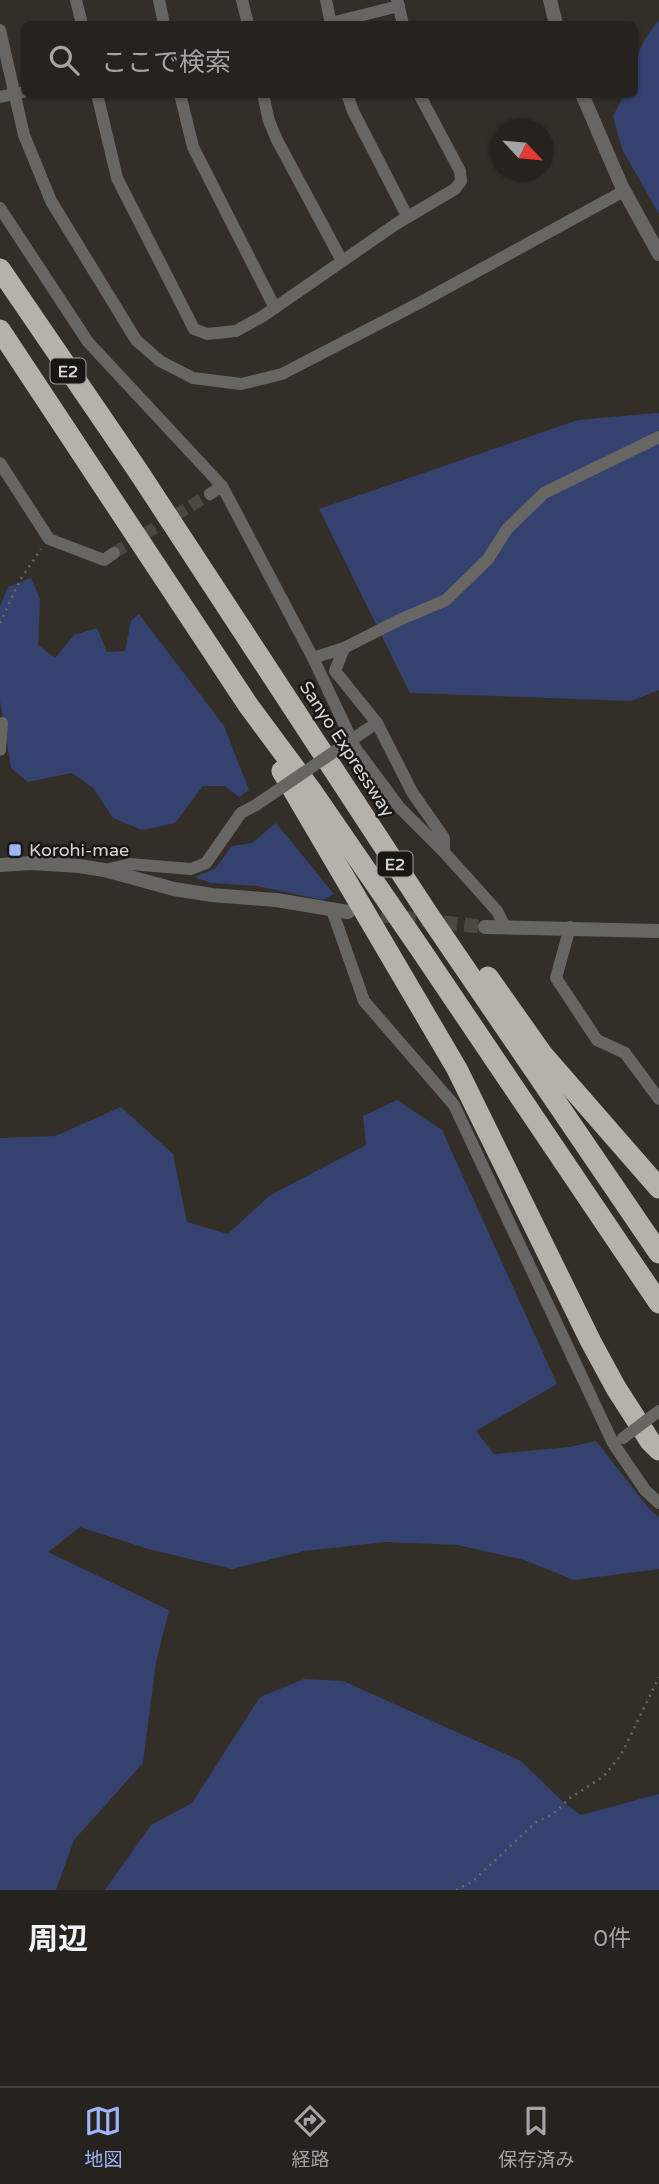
<!DOCTYPE html>
<html lang="ja">
<meta charset="utf-8">
<style>
:root{--surface:#26221d;--page:#2e2a26;--text:#f1f3f6;--muted:#a4a4a4;--line:#423f3b;--accent:#9eb4fd}
body{margin:0;font-family:"Varela Round","Noto Sans JP",sans-serif;background:var(--page);color:var(--text)}
.compass{position:absolute;left:491px;top:119px;width:63px;height:63px;border-radius:50%;background:var(--surface);box-shadow:0 2px 5px #0004;rotate:116deg}
.list{margin:0;padding:0;list-style:none}
h2{display:flex;justify-content:space-between;align-items:center;height:91px;margin:0;padding:0 28px;font-size:30px}
h2 small{font-size:23px;font-weight:400;color:var(--muted)}
.icon{flex:none;width:38px;height:38px;fill:none;stroke:currentColor;stroke-width:2;stroke-linecap:round;stroke-linejoin:round}
.map{position:relative;flex:none;width:659px;height:1890px;overflow:hidden}
.search{position:absolute;background:var(--surface);box-shadow:0 2px 5px #0004;left:21px;right:21px;top:21px;height:77px;display:flex;align-items:center;gap:18px;box-sizing:border-box;padding:0 24px;border-radius:10px;color:var(--muted);font-size:26px}
.sheet{height:196px;background:var(--surface)}
nav{display:flex;justify-content:space-around;align-items:center;box-sizing:border-box;height:98px;border-top:2px solid var(--line);background:var(--surface);font-size:19px;color:var(--muted)}
nav a{display:grid;justify-items:center;gap:4px}
nav .on{color:var(--accent)}
.map>svg:first-child{display:block}
.green{fill:#35426f}
.lines{fill:none;stroke-linecap:round;stroke-linejoin:round}
.minor-tunnel{stroke:#4c4740;stroke-width:12;stroke-dasharray:12 6;stroke-linecap:butt}
.tertiary-tunnel{stroke:#4c4740;stroke-width:14;stroke-dasharray:14 7;stroke-linecap:butt}
.path{stroke:#6c6862;stroke-width:2.5;stroke-dasharray:2 5;stroke-linecap:butt}
.minor{stroke:#686662;stroke-width:12}
.tertiary{stroke:#686662;stroke-width:14}
.motorway{stroke:#b7b2a9;stroke-width:21}
.minor-bridge{stroke:#686662;stroke-width:12}
.poi-dot{fill:#9eb4fd;stroke:#191713;stroke-width:2.5}
.labels{text-anchor:middle;stroke-width:5;stroke-linejoin:round;paint-order:stroke}
.shield{fill:#191713;stroke:#9f9c97;stroke-width:2}
.shield-label{font-size:16px;font-weight:bold;fill:#d8d5d0}
.street-label{font-size:18px;fill:#d8d5d0;stroke:#191713}
.poi-label{font-size:18px;fill:#d8d5d0;stroke:#191713;text-anchor:start}
</style>
<div class="map">
<svg width="659" height="1890" viewBox="0 0 659 1890">
<rect width="100%" height="100%" fill="#332e27"/>
<g class="green">
<path d="M 659,20 L 659,214 L 622,149 L 613,116 L 624,95 L 634,94 C 634,61 637,46 659,20 Z"/>
<path d="M 656,413 L 659,413 L 659,690 L 631,701 L 410,693 L 319,509 L 578,420 Z"/>
<path d="M 31,578 L 40,599 L 38,645 L 55,658 L 74,635 L 97,628 L 107,652 L 125,651 L 131,621 L 139,614 L 224,726 L 249,790 L 239,797 L 225,786 L 203,786 L 175,823 L 142,830 L 113,818 L 93,788 L 72,773 L 28,782 L 11,768 L 0,701 L 0,606 L 8,587 Z"/>
<path d="M 276,823 L 334,894 L 323,900 L 257,886 L 211,883 L 194,877 L 215,869 L 232,846 L 252,843 Z"/>
<path d="M 397,1100 L 442,1130 L 557,1384 L 476,1431 L 494,1454 L 569,1447 L 596,1441 L 650,1510 L 659,1517 L 659,1569 L 574,1580 L 524,1560 L 457,1545 L 386,1542 L 304,1551 L 232,1569 L 148,1549 L 80,1527 L 48,1552 L 169,1610 L 156,1662 L 143,1763 L 74,1840 L 56,1890 L 0,1890 L 0,1138 L 55,1136 L 121,1107 L 173,1154 L 187,1222 L 228,1234 L 269,1196 L 366,1145 L 363,1116 Z"/>
<path d="M 304,1679 L 343,1681 L 521,1761 L 564,1803 L 581,1815 L 659,1794 L 659,1890 L 105,1890 L 151,1825 L 192,1803 L 260,1697 Z"/>
</g>
<g class="lines">
<path class="minor-tunnel" d="M 114,553 L 210,494"/>
<path class="tertiary-tunnel" d="M 360,913 L 485,927"/>
<g class="path">
<path d="M 0,623 L 20,580 L 41,549"/>
<path d="M 456,1890 L 472,1882 L 535,1823 L 554,1813 L 570,1798 L 604,1776 L 621,1755 L 659,1677"/>
</g>
<g class="minor">
<path d="M 76,0 L 82,24"/>
<path d="M 159,0 L 164,24"/>
<path d="M 242,0 L 248,24"/>
<path d="M 326,0 L 331,24"/>
<path d="M 397,0 L 403,24"/>
<path d="M 331,23 L 399,6"/>
<path d="M 0,30 L 24,135 L 51,201 L 136,340 L 160,361 L 193,378 L 241,384 L 282,374 L 421,302 L 624,191"/>
<path d="M 97,94 L 117,178 L 194,329 L 207,334 L 236,331 L 263,316 L 396,224 L 455,189 L 461,181 L 460,171 L 419,94"/>
<path d="M 180,94 L 193,147 L 275,308"/>
<path d="M 263,94 L 269,121 L 277,140 L 342,261"/>
<path d="M 347,94 L 353,111 L 407,216"/>
<path d="M 0,97 L 24,92"/>
<path d="M 0,208 L 88,342 L 222,486 L 313,658 L 356,749 L 400,808 L 444,852 L 497,911 L 505,927"/>
<path d="M 0,463 L 49,539 L 104,560 L 114,553"/>
<path d="M 210,494 L 222,486"/>
<path d="M 344,648 L 335,671 L 377,723 L 412,792 L 444,838 L 444,852"/>
<path d="M 313,658 L 344,648 L 397,621 L 446,600 L 488,559 L 507,529 L 544,493 L 659,437"/>
<path d="M 0,750 L 2,723"/>
<path d="M 105,870 L 130,864 L 191,869 L 206,863 L 241,813 L 256,805"/>
<path d="M 332,910 L 364,1001 L 454,1105 L 613,1443 L 645,1490 L 659,1503"/>
<path d="M 570,927 L 556,978 L 597,1040 L 625,1053 L 659,1099"/>
</g>
<g class="tertiary">
<path d="M 550,0 L 556,24"/>
<path d="M 582,94 L 622,187 L 659,254"/>
<path d="M 0,865 L 31,863 L 79,866 L 104,870 L 174,889 L 212,895 L 276,900 L 348,912"/>
<path d="M 485,927 L 659,931"/>
</g>
<g class="motorway">
<path d="M 0,269 L 138,471 L 428,914 L 659,1253"/>
<path d="M 0,330 L 248,705 L 311,790 L 421,950 L 659,1303"/>
<path d="M 282,771 L 457,1069 L 591,1342 L 616,1388 L 650,1441 L 659,1450"/>
<path d="M 488,977 L 543,1055 L 659,1188"/>
</g>
<g class="minor-bridge">
<path d="M 256,805 L 372,726"/>
<path d="M 623,1438 L 659,1411"/>
</g>
</g>
<rect class="poi-dot" x="8" y="843" width="14" height="14" rx="3.5"/>
<g class="labels">
<g class="shield">
<rect x="50.5" y="358.5" width="35" height="25" rx="5"/>
<rect x="377.5" y="851.5" width="35" height="25" rx="5"/>
</g>
<g class="shield-label">
<text x="68" y="377">E2</text>
<text x="395" y="870">E2</text>
</g>
<g class="street-label">
<text transform="translate(347 749) rotate(57)" y="6">Sanyo Expressway</text>
</g>
<g class="poi-label">
<text x="29" y="856">Korohi-mae</text>
</g>
</g>
</svg>
<svg class="compass" viewBox="-18 -18 36 36"><path d="M0-13l5 13h-10z" fill="#e53935"/><path d="M0 13l5-13h-10z" fill="#a4a4a4"/></svg>
<div class="search"><svg class="icon" aria-label="search" viewBox="0 0 24 24"><circle cx="10" cy="10" r="6"/><path d="M15 15l6 6"/></svg>ここで検索</div>
</div>
<section class="sheet">
<h2>周辺<small>0件</small></h2>
<ul class="list">
</ul>
</section>
<nav>
<a class="on"><svg class="icon" aria-label="map" viewBox="0 0 24 24"><path d="M3 6l6-2 6 2 6-2v14l-6 2-6-2-6 2zM9 4v14M15 6v14"/></svg>地図</a>
<a><svg class="icon" aria-label="directions" viewBox="0 0 24 24"><path d="M12 3l9 9-9 9-9-9zM9 14v-3h6M13 9l2 2-2 2"/></svg>経路</a>
<a><svg class="icon" aria-label="saved" viewBox="0 0 24 24"><path d="M7 4h10v16l-5-4-5 4z"/></svg>保存済み</a>
</nav>
